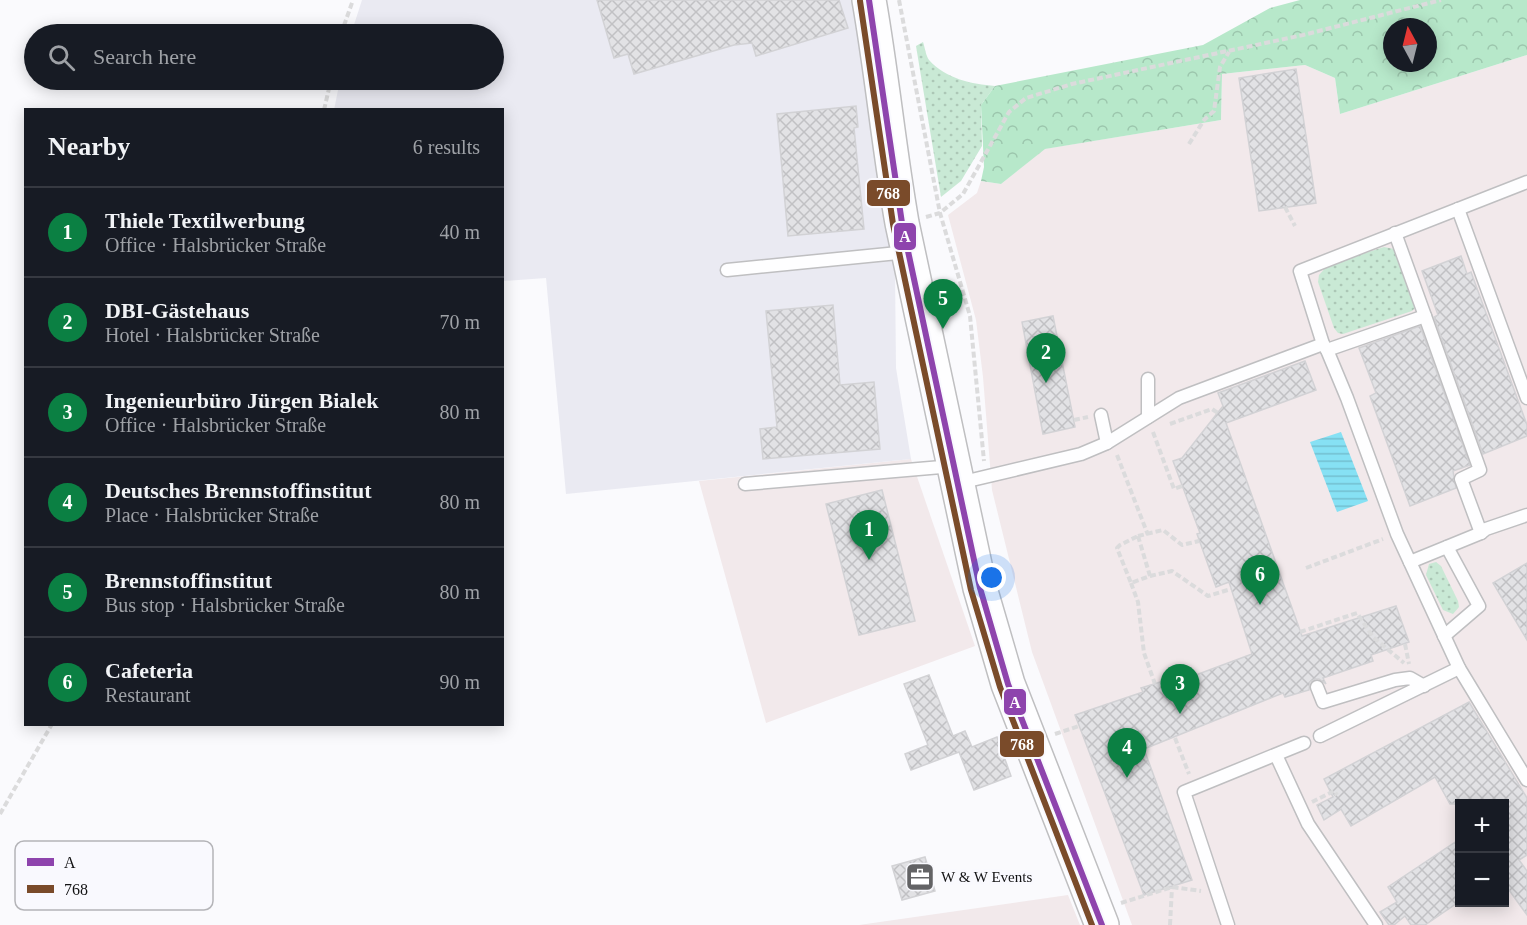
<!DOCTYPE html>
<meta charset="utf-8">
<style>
:root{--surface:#171b24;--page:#242831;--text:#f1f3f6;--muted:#9ea1a6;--line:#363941;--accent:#0b8043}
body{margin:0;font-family:Georgia,serif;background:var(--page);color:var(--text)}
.controls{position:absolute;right:18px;bottom:18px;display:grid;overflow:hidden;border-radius:0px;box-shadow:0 3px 15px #0003}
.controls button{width:54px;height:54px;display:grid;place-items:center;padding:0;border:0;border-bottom:2px solid var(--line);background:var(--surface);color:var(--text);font:30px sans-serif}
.compass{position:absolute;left:1383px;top:18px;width:54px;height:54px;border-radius:50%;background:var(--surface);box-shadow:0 3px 15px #0003;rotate:353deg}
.you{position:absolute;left:992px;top:578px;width:21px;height:21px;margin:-15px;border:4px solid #fff;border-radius:50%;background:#1a73e8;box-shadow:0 0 0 9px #1a73e833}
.badge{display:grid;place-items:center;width:39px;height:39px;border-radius:50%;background:var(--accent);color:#fff;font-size:20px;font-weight:700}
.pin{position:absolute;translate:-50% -50px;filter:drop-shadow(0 2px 3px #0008)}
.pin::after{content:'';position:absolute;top:32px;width:21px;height:18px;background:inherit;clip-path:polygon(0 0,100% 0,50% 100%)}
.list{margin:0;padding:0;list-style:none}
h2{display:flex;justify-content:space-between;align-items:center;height:78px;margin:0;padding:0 24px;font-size:26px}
h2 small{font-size:20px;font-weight:400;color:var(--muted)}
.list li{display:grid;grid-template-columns:39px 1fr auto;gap:18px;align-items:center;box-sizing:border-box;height:90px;padding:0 24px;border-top:2px solid var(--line)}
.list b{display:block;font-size:22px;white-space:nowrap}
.list p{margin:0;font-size:20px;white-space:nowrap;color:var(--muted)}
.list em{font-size:20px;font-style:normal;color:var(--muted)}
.icon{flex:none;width:33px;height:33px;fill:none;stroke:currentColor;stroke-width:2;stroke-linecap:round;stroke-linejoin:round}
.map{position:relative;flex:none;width:1527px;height:925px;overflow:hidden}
.search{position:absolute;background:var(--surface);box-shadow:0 3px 15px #0003;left:24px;top:24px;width:480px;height:66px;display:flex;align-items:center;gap:15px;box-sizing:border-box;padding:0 21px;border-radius:33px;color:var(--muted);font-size:22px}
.panel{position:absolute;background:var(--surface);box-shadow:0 3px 15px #0003;left:24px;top:108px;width:480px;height:618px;border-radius:0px}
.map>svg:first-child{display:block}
.commercial{fill:#f2e9eb;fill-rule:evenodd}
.built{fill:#eaeaf2}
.grass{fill:url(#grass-dots)}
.forest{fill:url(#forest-crowns);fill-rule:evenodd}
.water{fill:url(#water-rules)}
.building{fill:url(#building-cross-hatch);stroke:#d2d2d5;stroke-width:1.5}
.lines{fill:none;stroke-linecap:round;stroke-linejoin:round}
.lane-casing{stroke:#bfbfc1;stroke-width:15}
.secondary-casing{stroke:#bfbfc1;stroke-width:36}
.path{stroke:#dbdbdc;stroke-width:4;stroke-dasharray:6 3;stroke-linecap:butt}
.lane{stroke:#fefeff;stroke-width:12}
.secondary{stroke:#fefeff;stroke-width:33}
.bus-1-casing{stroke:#f9f9fe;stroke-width:10}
.bus-2-casing{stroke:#f9f9fe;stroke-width:10}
.bus-1{stroke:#8e44ad;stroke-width:6}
.bus-2{stroke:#7a4b2a;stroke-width:6}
.labels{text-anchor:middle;stroke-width:6;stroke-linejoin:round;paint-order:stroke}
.poi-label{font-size:15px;fill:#121213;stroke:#f9f9fe;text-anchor:start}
.key{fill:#f9f9fe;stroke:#b4b4b8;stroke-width:1.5}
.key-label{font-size:16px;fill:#121213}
.line-badge{stroke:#f9f9fe;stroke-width:2}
.badge-label{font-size:16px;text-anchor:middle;font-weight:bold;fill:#fff}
</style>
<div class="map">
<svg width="1527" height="925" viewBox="0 0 1527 925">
<defs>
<pattern id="grass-dots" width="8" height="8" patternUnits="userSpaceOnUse" patternTransform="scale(1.5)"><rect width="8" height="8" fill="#c9e9d5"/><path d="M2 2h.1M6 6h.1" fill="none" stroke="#acc7b6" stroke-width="1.8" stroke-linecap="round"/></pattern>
<pattern id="forest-crowns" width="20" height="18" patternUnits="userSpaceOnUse" patternTransform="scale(1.5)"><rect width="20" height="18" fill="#b7e8ca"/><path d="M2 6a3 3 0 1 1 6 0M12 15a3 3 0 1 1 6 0" fill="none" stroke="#9cc6ad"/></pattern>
<pattern id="water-rules" width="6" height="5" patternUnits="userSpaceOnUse" patternTransform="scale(1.5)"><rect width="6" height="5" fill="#86e1f4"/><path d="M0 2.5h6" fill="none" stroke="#73c0d0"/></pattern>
<pattern id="building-cross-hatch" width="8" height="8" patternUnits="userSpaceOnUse" patternTransform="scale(1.5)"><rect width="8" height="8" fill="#e2e2e5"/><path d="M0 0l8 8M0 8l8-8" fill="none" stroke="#c1c1c4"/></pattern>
</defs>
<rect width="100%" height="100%" fill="#fafafd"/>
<g class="commercial">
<path d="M 1527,55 L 1527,925 L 1132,925 L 1032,652 L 992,490 L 983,377 L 976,320 L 948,215 L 977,193 L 981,181 L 1001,184 L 1044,149 L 1221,120 L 1222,74 L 1305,65 L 1335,78 L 1340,114 ZM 1460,804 L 1504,804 L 1504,902 L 1460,902 Z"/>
<path d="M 911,459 L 975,646 L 766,723 L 699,481 Z"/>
<path d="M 1068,895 L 1080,925 L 859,925 Z"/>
</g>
<path class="built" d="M 362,0 L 853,0 L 895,272 L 896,368 L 911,459 L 566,494 L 546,278 L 503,281 L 502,110 L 334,110 L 340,80 L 494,80 L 494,34 L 351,34 Z"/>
<g class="grass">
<path d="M 923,42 C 925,48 926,56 929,60 C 946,79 972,84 995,86 L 981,105 L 982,146 L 961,181 L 941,197 L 916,46 Z"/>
<path d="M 1384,247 L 1394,249 L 1415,308 L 1412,311 L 1343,334 L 1338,333 L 1334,328 L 1318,282 L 1319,275 L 1328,265 Z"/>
<path d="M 1436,562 L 1441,566 L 1458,601 L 1459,607 L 1453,614 L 1443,610 L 1426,575 L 1429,564 Z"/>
</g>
<path class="forest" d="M 1300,0 L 1527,0 L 1527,55 L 1340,114 L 1335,78 L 1305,65 L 1222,74 L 1221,120 L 1045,149 L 1001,184 L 981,181 L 984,167 L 981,105 L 995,86 L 1203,45 L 1270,8 ZM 1392,27 L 1428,27 L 1428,63 L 1392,63 Z"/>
<path class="water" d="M 1341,432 L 1368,501 L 1337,512 L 1310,442 Z"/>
<g class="building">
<path d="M 597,0 L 839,0 L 848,28 L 756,56 L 752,43 L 734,45 L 634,74 L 628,54 L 614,58 Z"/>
<path d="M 1296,69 L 1316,203 L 1259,211 L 1239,78 Z"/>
<path d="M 856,106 L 858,127 L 854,128 L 864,229 L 788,236 L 777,114 Z"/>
<path d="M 1461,256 L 1467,274 L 1471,272 L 1527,425 L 1527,436 L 1483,454 L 1434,317 L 1438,315 L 1422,271 Z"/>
<path d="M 833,305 L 840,385 L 874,382 L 880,449 L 763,459 L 760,429 L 777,427 L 766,311 Z"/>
<path d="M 1053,316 L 1075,427 L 1043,434 L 1022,322 Z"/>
<path d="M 1420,326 L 1470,465 L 1453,471 L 1456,488 L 1410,506 L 1370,396 L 1376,393 L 1359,348 Z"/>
<path d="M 1305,361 L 1316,390 L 1226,423 L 1302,636 L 1396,606 L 1409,642 L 1371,655 L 1373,661 L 1323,678 L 1326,684 L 1319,679 L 1315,679 L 1310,682 L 1309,690 L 1285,697 L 1283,693 L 1144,749 L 1192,880 L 1144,895 L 1075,715 L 1143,692 L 1141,688 L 1167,680 L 1169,685 L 1252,654 L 1229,582 L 1216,587 L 1197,534 L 1200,533 L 1173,461 L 1182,458 L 1223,406 L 1218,393 Z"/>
<path d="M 882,490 L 915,621 L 859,635 L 826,504 Z"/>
<path d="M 1527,563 L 1527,640 L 1493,583 Z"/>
<path d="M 929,675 L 953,736 L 965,731 L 972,747 L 997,737 L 1011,776 L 974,790 L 959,752 L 911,770 L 905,754 L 928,745 L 904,684 Z"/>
<path d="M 1469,702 L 1527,798 L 1527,855 L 1519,860 L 1527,871 L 1527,915 L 1504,883 L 1504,804 L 1450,804 L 1435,777 L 1351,826 L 1341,809 L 1324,820 L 1317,805 L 1333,797 L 1324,779 Z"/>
<path d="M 1460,839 L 1460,901 L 1425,925 L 1411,925 L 1405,916 L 1394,925 L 1389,925 L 1380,912 L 1397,902 L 1388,887 Z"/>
<path d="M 925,857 L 935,891 L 902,900 L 892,866 Z"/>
</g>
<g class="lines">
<g class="lane-casing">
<g id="lane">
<path d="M 1458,209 L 1527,398"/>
<path d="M 727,270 L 908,252"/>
<path d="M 1425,316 L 1480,470 L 1461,479 L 1481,533"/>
<path d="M 1323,344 L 1300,271 L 1527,182"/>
<path d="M 1327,350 L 1425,316 L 1395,233"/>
<path d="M 1101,415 L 1107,443"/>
<path d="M 1148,417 L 1148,379"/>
<path d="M 959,483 L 1081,454 L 1107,443 L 1179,398 L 1323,344 L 1327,350 L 1347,398 L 1397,534 L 1459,668 L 1527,780"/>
<path d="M 745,484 L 953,466"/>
<path d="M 1410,562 L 1481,533 L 1486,529 L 1527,515"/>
<path d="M 1444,636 L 1479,606 L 1447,547"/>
<path d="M 1317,687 L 1323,702 L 1395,680 L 1410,678 L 1424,686"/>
<path d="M 1320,736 L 1459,668"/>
<path d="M 1276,755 L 1308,824 L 1376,925"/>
<path d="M 1228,925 L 1184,792 L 1304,743"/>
</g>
</g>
<g class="secondary-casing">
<path id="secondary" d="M 869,0 C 882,74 889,149 902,223 L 980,588 L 1008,684 L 1102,925"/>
</g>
<g class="path">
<path d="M 899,0 L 940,213 L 970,316 L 984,461"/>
<path d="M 341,34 L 353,0"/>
<path d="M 324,110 L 331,80"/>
<path d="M 1189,144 L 1204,120 L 1214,111 L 1220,67 L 1229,52"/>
<path d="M 1285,207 L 1295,226"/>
<path d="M 926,217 L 940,213 L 963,194 L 1009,112 L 1026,98 L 1072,84 L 1303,35 L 1441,0"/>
<path d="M 1074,420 L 1088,417"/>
<path d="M 1170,424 L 1212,409 L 1218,413"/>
<path d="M 1153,432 L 1174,489 L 1182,486"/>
<path d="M 1117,455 L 1148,535"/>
<path d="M 1138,536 L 1150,576 L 1131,583 L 1117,548 L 1120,545 Z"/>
<path d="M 1138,536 L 1163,530 L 1182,545 L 1199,541"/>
<path d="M 1306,568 L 1383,539"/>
<path d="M 1150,576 L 1172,571 L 1208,596 L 1231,589"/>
<path d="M 1131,583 L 1138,602 L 1144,653 L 1155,684"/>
<path d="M 1300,632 L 1357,613 L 1373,637 L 1404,663"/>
<path d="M 1405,644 L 1409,664"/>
<path d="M 1055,734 L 1079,726"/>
<path d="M 1175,738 L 1189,774"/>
<path d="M 1312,802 L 1334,791 L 1337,795"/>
<path d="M 0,814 L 52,724"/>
<path d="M 1121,903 L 1172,887 L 1201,891"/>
<path d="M 1170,925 L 1172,887"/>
</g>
<use href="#lane" class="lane"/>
<use href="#secondary" class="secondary"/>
<g class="bus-1-casing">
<path id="bus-1" d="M 869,0 L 902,223 L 980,588 L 1008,684 L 1102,925"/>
</g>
<g class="bus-2-casing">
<path id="bus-2" d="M 860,1 L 893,224 L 971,590 L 1000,687 L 1092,925"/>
</g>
<use href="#bus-1" class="bus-1"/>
<use href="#bus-2" class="bus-2"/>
</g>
<defs>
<g id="office-square" transform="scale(1.5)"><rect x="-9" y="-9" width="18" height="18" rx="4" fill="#636365" stroke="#f9f9fe"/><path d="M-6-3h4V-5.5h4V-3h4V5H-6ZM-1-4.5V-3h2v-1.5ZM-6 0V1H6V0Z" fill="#fff"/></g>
</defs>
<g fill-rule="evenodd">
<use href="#office-square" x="920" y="877"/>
</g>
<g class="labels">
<g class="poi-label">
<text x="941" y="882">W &amp; W Events</text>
</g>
</g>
<rect x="15" y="841" width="198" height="69" rx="9" class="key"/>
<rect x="27" y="858" width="27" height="8" fill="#8e44ad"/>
<rect x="27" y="885" width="27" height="8" fill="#7a4b2a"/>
<g class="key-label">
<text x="64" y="868">A</text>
<text x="64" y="895">768</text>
</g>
<g class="line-badge">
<rect x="866" y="179" width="45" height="28" rx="6" fill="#7a4b2a"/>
<rect x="893" y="222" width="24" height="29" rx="6" fill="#8e44ad"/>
<rect x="1003" y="688" width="24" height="28" rx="6" fill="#8e44ad"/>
<rect x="999" y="730" width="46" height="28" rx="6" fill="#7a4b2a"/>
</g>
<g class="badge-label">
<text x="888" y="199">768</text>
<text x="905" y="242">A</text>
<text x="1015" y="708">A</text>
<text x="1022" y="750">768</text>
</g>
</svg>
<div class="controls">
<button>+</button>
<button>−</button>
</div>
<svg class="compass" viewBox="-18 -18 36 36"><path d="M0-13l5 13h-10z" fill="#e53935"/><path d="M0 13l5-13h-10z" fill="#9ea1a6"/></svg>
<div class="you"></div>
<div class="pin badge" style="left:869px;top:560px">1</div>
<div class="pin badge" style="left:1046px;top:383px">2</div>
<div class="pin badge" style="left:1180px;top:714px">3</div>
<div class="pin badge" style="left:1127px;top:778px">4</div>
<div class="pin badge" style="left:943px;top:329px">5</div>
<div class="pin badge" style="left:1260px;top:605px">6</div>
<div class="search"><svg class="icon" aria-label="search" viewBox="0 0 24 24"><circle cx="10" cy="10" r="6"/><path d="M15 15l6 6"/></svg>Search here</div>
<section class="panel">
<h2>Nearby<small>6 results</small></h2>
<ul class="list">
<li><span class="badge">1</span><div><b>Thiele Textilwerbung</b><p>Office · Halsbrücker Straße</p></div><em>40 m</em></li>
<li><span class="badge">2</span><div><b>DBI-Gästehaus</b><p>Hotel · Halsbrücker Straße</p></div><em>70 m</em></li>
<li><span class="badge">3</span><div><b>Ingenieurbüro Jürgen Bialek</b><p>Office · Halsbrücker Straße</p></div><em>80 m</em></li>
<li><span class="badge">4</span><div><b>Deutsches Brennstoffinstitut</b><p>Place · Halsbrücker Straße</p></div><em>80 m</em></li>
<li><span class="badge">5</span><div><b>Brennstoffinstitut</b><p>Bus stop · Halsbrücker Straße</p></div><em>80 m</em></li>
<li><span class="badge">6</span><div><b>Cafeteria</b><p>Restaurant</p></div><em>90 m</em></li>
</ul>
</section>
</div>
